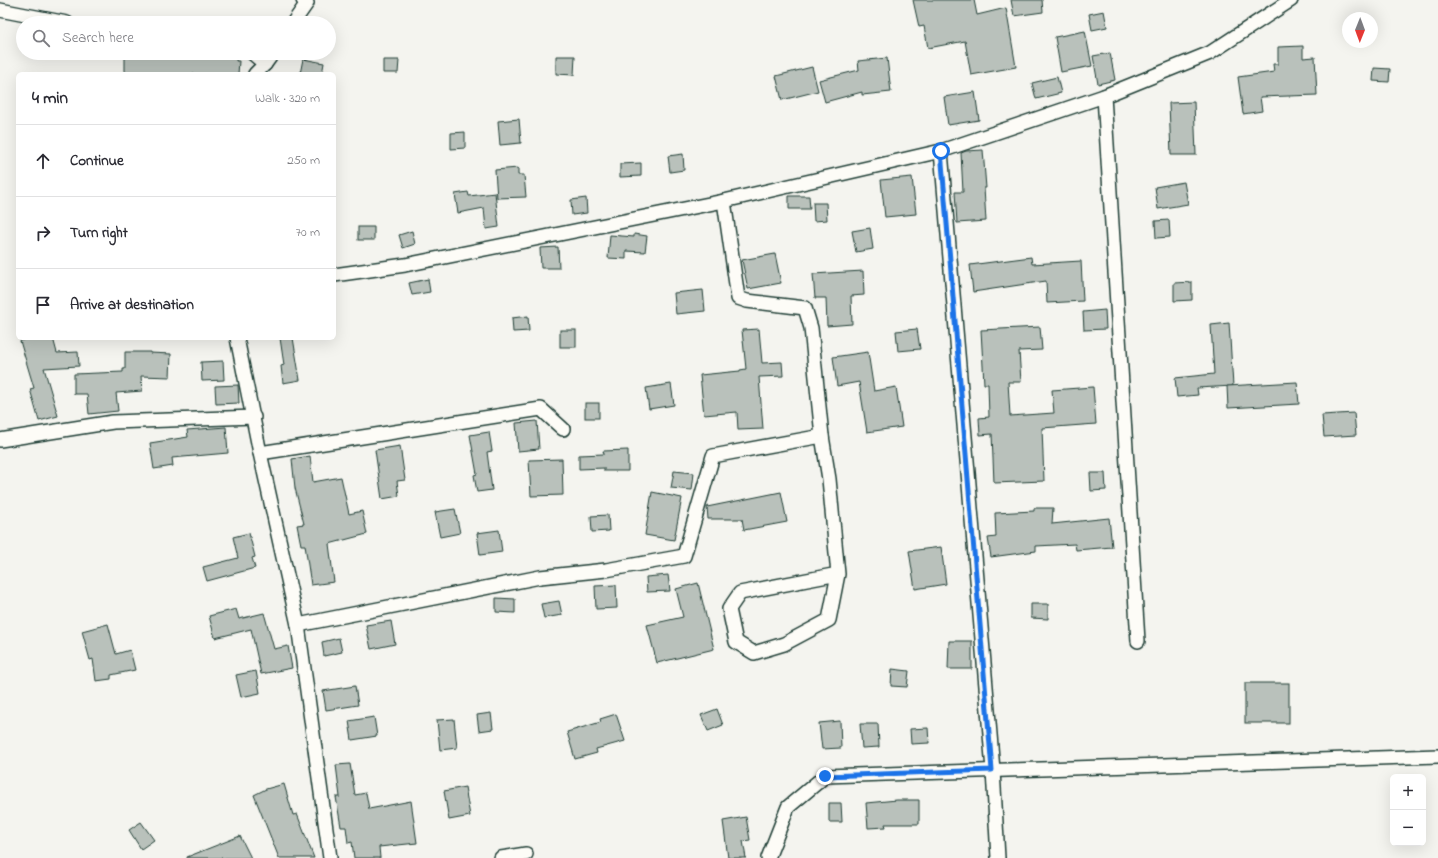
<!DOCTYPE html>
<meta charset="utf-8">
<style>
:root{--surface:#fff;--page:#f7f7f7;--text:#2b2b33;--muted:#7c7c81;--line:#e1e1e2}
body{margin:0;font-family:"Indie Flower",sans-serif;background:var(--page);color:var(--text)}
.controls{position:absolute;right:12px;bottom:12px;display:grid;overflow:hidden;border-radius:6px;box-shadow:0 4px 16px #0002}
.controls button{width:36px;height:36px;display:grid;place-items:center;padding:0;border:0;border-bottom:1px solid var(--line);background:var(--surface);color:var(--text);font:20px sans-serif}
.compass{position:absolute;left:1342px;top:12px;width:36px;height:36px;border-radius:50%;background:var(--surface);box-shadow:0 4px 16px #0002;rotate:181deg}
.stop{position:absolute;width:12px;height:12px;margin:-9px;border:3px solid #1a73e8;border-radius:50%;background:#fff}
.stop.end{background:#1a73e8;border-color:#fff;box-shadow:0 1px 4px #0008}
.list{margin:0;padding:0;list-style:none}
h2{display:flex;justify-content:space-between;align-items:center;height:52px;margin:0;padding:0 16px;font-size:17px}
h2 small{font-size:13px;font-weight:400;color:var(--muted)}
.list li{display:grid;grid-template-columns:26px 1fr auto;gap:12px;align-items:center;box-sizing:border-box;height:72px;padding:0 16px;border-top:1px solid var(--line)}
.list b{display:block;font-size:15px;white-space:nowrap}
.list em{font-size:13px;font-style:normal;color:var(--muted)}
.icon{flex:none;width:22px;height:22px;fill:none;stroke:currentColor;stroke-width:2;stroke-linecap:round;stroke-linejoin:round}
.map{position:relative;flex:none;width:1438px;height:858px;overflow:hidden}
.search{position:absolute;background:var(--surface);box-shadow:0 4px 16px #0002;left:16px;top:16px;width:320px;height:44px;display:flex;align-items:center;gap:10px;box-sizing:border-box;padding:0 14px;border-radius:22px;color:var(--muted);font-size:15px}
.panel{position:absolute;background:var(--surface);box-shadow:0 4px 16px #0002;left:16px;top:72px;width:320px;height:268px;border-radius:6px}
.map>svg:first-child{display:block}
.building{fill:#b9c1bb;stroke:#1f3d34}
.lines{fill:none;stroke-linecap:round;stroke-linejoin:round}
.minor-casing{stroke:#1f3d34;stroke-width:16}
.minor{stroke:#fdfcf7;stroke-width:13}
.route{stroke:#1a73e8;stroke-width:5}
</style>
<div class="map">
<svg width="1438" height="858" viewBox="0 0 1438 858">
<rect width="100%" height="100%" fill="#f4f4ef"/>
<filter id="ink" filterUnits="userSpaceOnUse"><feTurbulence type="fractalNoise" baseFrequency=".025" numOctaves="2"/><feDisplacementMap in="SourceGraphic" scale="8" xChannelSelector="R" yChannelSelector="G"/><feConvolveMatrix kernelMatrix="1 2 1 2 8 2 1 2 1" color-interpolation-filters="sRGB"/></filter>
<g filter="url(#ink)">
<g class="building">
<path d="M 913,0 L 974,0 L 977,15 L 1006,8 L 1016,67 L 971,75 L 965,41 L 928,48 L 924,26 L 919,27 Z"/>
<path d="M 1011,0 L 1042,0 L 1043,12 L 1014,16 Z"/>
<path d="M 1104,11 L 1107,27 L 1092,30 L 1089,14 Z"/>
<path d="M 1085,31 L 1092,66 L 1061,72 L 1055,37 Z"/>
<path d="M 1303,46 L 1303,58 L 1315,57 L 1317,95 L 1260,97 L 1262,111 L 1243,114 L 1238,77 L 1274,72 L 1273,64 L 1278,64 L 1278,47 Z"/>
<path d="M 125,53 L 237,53 L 236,61 L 239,61 L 238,74 L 125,74 Z"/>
<path d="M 1110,53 L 1115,80 L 1098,84 L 1093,56 Z"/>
<path d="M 556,56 L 575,56 L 574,75 L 556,74 Z"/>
<path d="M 887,58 L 891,92 L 862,95 L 862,92 L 825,102 L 819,80 L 859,70 L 858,61 Z"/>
<path d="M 303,59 L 324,63 L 322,74 L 300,74 Z"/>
<path d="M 383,60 L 399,60 L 398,73 L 383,73 Z"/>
<path d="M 812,67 L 818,91 L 782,100 L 776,76 Z"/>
<path d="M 1374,68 L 1390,69 L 1389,82 L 1373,81 Z"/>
<path d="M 1057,77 L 1061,93 L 1036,99 L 1032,83 Z"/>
<path d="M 975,92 L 979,120 L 948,125 L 944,97 Z"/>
<path d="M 1194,102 L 1196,155 L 1171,155 L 1169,103 Z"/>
<path d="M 519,119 L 521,143 L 500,145 L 498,121 Z"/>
<path d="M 465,132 L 465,148 L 451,149 L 451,133 Z"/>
<path d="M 983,150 L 986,188 L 984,188 L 986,221 L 957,223 L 955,192 L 963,192 L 961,153 L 966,151 Z"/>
<path d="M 683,154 L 684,170 L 670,172 L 668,156 Z"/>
<path d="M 641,163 L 641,176 L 620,177 L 620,164 Z"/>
<path d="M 518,168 L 518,175 L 524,175 L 526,197 L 497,198 L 495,170 Z"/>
<path d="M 912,177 L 916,214 L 885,217 L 881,180 Z"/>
<path d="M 1184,182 L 1188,204 L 1158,209 L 1155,187 Z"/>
<path d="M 468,192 L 469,196 L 495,193 L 499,227 L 486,229 L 484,208 L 458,213 L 455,194 Z"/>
<path d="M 789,196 L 809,196 L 810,209 L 789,209 Z"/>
<path d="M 586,198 L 587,213 L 572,215 L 571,200 Z"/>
<path d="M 813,203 L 826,203 L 827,220 L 814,221 Z"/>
<path d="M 1169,220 L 1170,237 L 1156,238 L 1155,221 Z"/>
<rect x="358" y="227" width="16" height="13"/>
<path d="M 870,228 L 873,249 L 856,252 L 852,231 Z"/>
<path d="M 412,231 L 415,244 L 403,248 L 399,235 Z"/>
<path d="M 634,234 L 647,236 L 645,252 L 626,251 L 626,259 L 608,258 L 610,235 L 634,237 Z"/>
<path d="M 558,247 L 559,268 L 541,268 L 540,248 Z"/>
<path d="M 775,254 L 781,283 L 748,289 L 742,260 Z"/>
<path d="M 1031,257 L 1032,264 L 1081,261 L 1083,301 L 1047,303 L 1046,281 L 973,292 L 970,265 Z"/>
<path d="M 863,271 L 864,295 L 851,296 L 852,324 L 827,326 L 826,298 L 815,298 L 813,274 Z"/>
<path d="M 428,279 L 430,292 L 412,295 L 409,283 Z"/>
<path d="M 1192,282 L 1192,300 L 1174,301 L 1174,283 Z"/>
<path d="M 703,290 L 705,311 L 676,314 L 674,293 Z"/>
<path d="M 1105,310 L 1106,329 L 1084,330 L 1083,312 Z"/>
<path d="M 528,316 L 529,331 L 513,332 L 512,318 Z"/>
<path d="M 1229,323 L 1233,386 L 1197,388 L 1198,395 L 1177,397 L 1175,378 L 1214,374 L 1211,325 Z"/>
<path d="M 1040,327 L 1042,350 L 1019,351 L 1021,382 L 1008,382 L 1010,416 L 1054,413 L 1052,390 L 1093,387 L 1096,424 L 1042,428 L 1044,481 L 994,483 L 992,434 L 980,435 L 979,418 L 989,417 L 988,384 L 984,384 L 981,330 Z"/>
<path d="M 759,329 L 762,363 L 782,362 L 783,376 L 759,377 L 763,429 L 738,430 L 737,412 L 704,415 L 700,375 L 740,371 L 740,370 L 746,369 L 742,330 Z"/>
<path d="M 917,329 L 920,349 L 898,351 L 896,331 Z"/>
<rect x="560" y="330" width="16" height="17"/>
<path d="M 31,338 L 53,338 L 57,353 L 78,352 L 79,366 L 44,368 L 58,416 L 39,421 L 30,389 L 34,388 L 20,341 Z"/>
<path d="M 280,338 L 293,338 L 300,380 L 283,383 L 281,366 L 284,365 Z"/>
<path d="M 125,352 L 150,352 L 150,353 L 171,354 L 170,377 L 141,376 L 142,391 L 116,393 L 118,411 L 89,414 L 87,394 L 74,394 L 74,374 L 123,372 L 123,369 L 125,369 Z"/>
<path d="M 868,352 L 874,391 L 896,387 L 902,427 L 867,432 L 859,382 L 837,386 L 833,357 Z"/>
<path d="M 223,361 L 224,380 L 202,381 L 201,362 Z"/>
<path d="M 1297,382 L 1299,404 L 1228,408 L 1227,386 Z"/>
<path d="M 671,384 L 674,405 L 649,409 L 646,388 Z"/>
<path d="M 238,385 L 239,403 L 216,404 L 215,386 Z"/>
<rect x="585" y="403" width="14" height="15"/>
<path d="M 1354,413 L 1356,435 L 1324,437 L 1322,415 Z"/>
<path d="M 537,421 L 539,449 L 518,451 L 516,423 Z"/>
<path d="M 226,427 L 228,453 L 172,458 L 173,466 L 154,469 L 150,443 L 188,437 L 187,430 Z"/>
<path d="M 489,432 L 492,451 L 487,452 L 492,490 L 477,492 L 474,475 L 477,474 L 470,435 Z"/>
<path d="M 400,446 L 405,480 L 397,481 L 399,496 L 382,499 L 375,450 Z"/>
<path d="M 628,450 L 628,471 L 604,471 L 604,468 L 579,469 L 579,455 L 604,454 L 603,451 Z"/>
<path d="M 310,456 L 313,482 L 341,477 L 349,514 L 362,511 L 367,534 L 329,544 L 334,582 L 311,585 L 305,545 L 301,545 L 297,525 L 304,524 L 295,488 L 292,459 Z"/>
<path d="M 562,459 L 563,495 L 531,496 L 529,460 Z"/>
<path d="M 674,471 L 694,473 L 692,490 L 671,488 Z"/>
<path d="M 1090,473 L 1105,473 L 1106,490 L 1091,491 Z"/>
<path d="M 652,492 L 682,498 L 674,540 L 645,535 Z"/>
<path d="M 781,492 L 787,522 L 744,530 L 742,519 L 708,519 L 707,507 Z"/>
<path d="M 1034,508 L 1053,508 L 1052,524 L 1109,518 L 1112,547 L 1076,550 L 1075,544 L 1036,546 L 1036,551 L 991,557 L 988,538 L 996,537 L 995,513 L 1034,511 Z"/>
<path d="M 455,509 L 460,533 L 440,537 L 435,512 Z"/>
<path d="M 608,515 L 609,531 L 592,532 L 591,516 Z"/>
<path d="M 499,530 L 502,552 L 480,555 L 477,533 Z"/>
<path d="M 249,533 L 255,557 L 252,558 L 255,568 L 207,581 L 203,567 L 238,558 L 233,537 Z"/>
<path d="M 941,547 L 946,584 L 915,589 L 909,551 Z"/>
<path d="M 668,575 L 670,591 L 647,592 L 646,577 Z"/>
<path d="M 698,583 L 714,649 L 657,663 L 647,625 L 683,617 L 676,589 Z"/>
<path d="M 616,585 L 617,608 L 596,609 L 595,586 Z"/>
<path d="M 496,598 L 515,599 L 515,613 L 496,612 Z"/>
<path d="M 559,601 L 562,615 L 544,618 L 541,604 Z"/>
<path d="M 1031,604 L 1048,604 L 1048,619 L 1031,618 Z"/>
<path d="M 236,609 L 239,619 L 264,613 L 274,649 L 288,646 L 292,668 L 261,674 L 251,629 L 215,638 L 209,616 Z"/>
<path d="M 391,621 L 395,644 L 371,649 L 366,625 Z"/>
<path d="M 108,624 L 116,654 L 130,650 L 135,670 L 111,675 L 111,679 L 96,681 L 93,659 L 90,660 L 82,631 Z"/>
<path d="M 339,638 L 342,652 L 324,656 L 322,642 Z"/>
<path d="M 949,641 L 972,641 L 972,669 L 948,669 Z"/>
<path d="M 892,669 L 909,671 L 907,687 L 891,686 Z"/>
<path d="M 256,671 L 260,693 L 241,697 L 236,675 Z"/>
<rect x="1245" y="683" width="44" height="40"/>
<path d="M 355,686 L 358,705 L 326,710 L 323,691 Z"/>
<path d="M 717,709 L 723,725 L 708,731 L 701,715 Z"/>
<path d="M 491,713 L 493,729 L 479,731 L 477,715 Z"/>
<path d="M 616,714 L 625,741 L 596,749 L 597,753 L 575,759 L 567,732 L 601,722 L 600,719 Z"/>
<path d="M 374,717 L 377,736 L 352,740 L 349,721 Z"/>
<path d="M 454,719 L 457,748 L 440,750 L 437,720 Z"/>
<path d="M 840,721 L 841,748 L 822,749 L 819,723 Z"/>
<path d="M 860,724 L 878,724 L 879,747 L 862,748 Z"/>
<path d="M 928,728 L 929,743 L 911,744 L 910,729 Z"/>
<path d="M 350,764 L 355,795 L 366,793 L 369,809 L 411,801 L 417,843 L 379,847 L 380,858 L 354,858 L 352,842 L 348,843 L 346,827 L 341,827 L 336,797 L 340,797 L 336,765 Z"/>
<path d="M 284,784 L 293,815 L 297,814 L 314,858 L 279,858 L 254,795 L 266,789 Z"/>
<path d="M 465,787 L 470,816 L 449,820 L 444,791 Z"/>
<path d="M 897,800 L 919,800 L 919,824 L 885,824 L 886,827 L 868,828 L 866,803 Z"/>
<path d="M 829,803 L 841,803 L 842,822 L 829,822 Z"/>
<path d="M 746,817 L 750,840 L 743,841 L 746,858 L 728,858 L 723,821 Z"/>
<path d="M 141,822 L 154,840 L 141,849 L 129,830 Z"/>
<path d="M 240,836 L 251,858 L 187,858 L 187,857 Z"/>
</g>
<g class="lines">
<g class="minor-casing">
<g id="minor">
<path d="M 0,10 L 67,23"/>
<path d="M 293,23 L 307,3 L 303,0"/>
<path d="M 252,53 L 265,64"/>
<path d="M 255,74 L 265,64 L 273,53"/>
<path d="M 1104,96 L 1138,641"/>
<path d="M 941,151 L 993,770 L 998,858"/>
<path d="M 724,201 L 738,298 L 747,301 L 805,308 L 811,328 L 822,436 L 829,479 L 838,574 L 829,620 L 784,644 L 754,653 L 736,642 L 729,609 L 740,593 L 838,574"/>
<path d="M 334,275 L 405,265 L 724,201 L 941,151 L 1104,96 L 1210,53 L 1291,0"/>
<path d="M 237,338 L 260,453 L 298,625 L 330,858"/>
<path d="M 0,440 L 113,422 L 254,417"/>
<path d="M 260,453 L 541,409 L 563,429"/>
<path d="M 298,625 L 540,577 L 606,570 L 684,556 L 713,456 L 822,436"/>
<path d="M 501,858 L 526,854"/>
<path d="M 768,858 L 788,807 L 825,776 L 1438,756"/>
</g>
</g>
<use href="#minor" class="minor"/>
</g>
</g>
<g class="lines" filter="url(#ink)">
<path class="route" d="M 825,776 L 992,770 L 941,151"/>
</g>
</svg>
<div class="controls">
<button>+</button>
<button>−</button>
</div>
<svg class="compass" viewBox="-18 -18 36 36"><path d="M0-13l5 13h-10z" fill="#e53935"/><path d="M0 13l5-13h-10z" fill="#7c7c81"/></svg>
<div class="stop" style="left:941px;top:151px"></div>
<div class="stop end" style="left:825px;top:776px"></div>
<div class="search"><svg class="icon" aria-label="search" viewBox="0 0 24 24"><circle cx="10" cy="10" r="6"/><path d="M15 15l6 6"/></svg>Search here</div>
<section class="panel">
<h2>4 min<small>Walk · 320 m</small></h2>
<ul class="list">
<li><svg class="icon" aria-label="ahead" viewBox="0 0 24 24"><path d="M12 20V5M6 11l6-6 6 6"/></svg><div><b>Continue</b></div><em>250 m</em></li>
<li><svg class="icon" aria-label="right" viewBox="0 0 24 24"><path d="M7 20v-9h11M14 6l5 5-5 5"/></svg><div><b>Turn right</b></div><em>70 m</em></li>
<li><svg class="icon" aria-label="arrive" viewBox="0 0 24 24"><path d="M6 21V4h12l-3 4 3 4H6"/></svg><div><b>Arrive at destination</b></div></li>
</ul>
</section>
</div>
